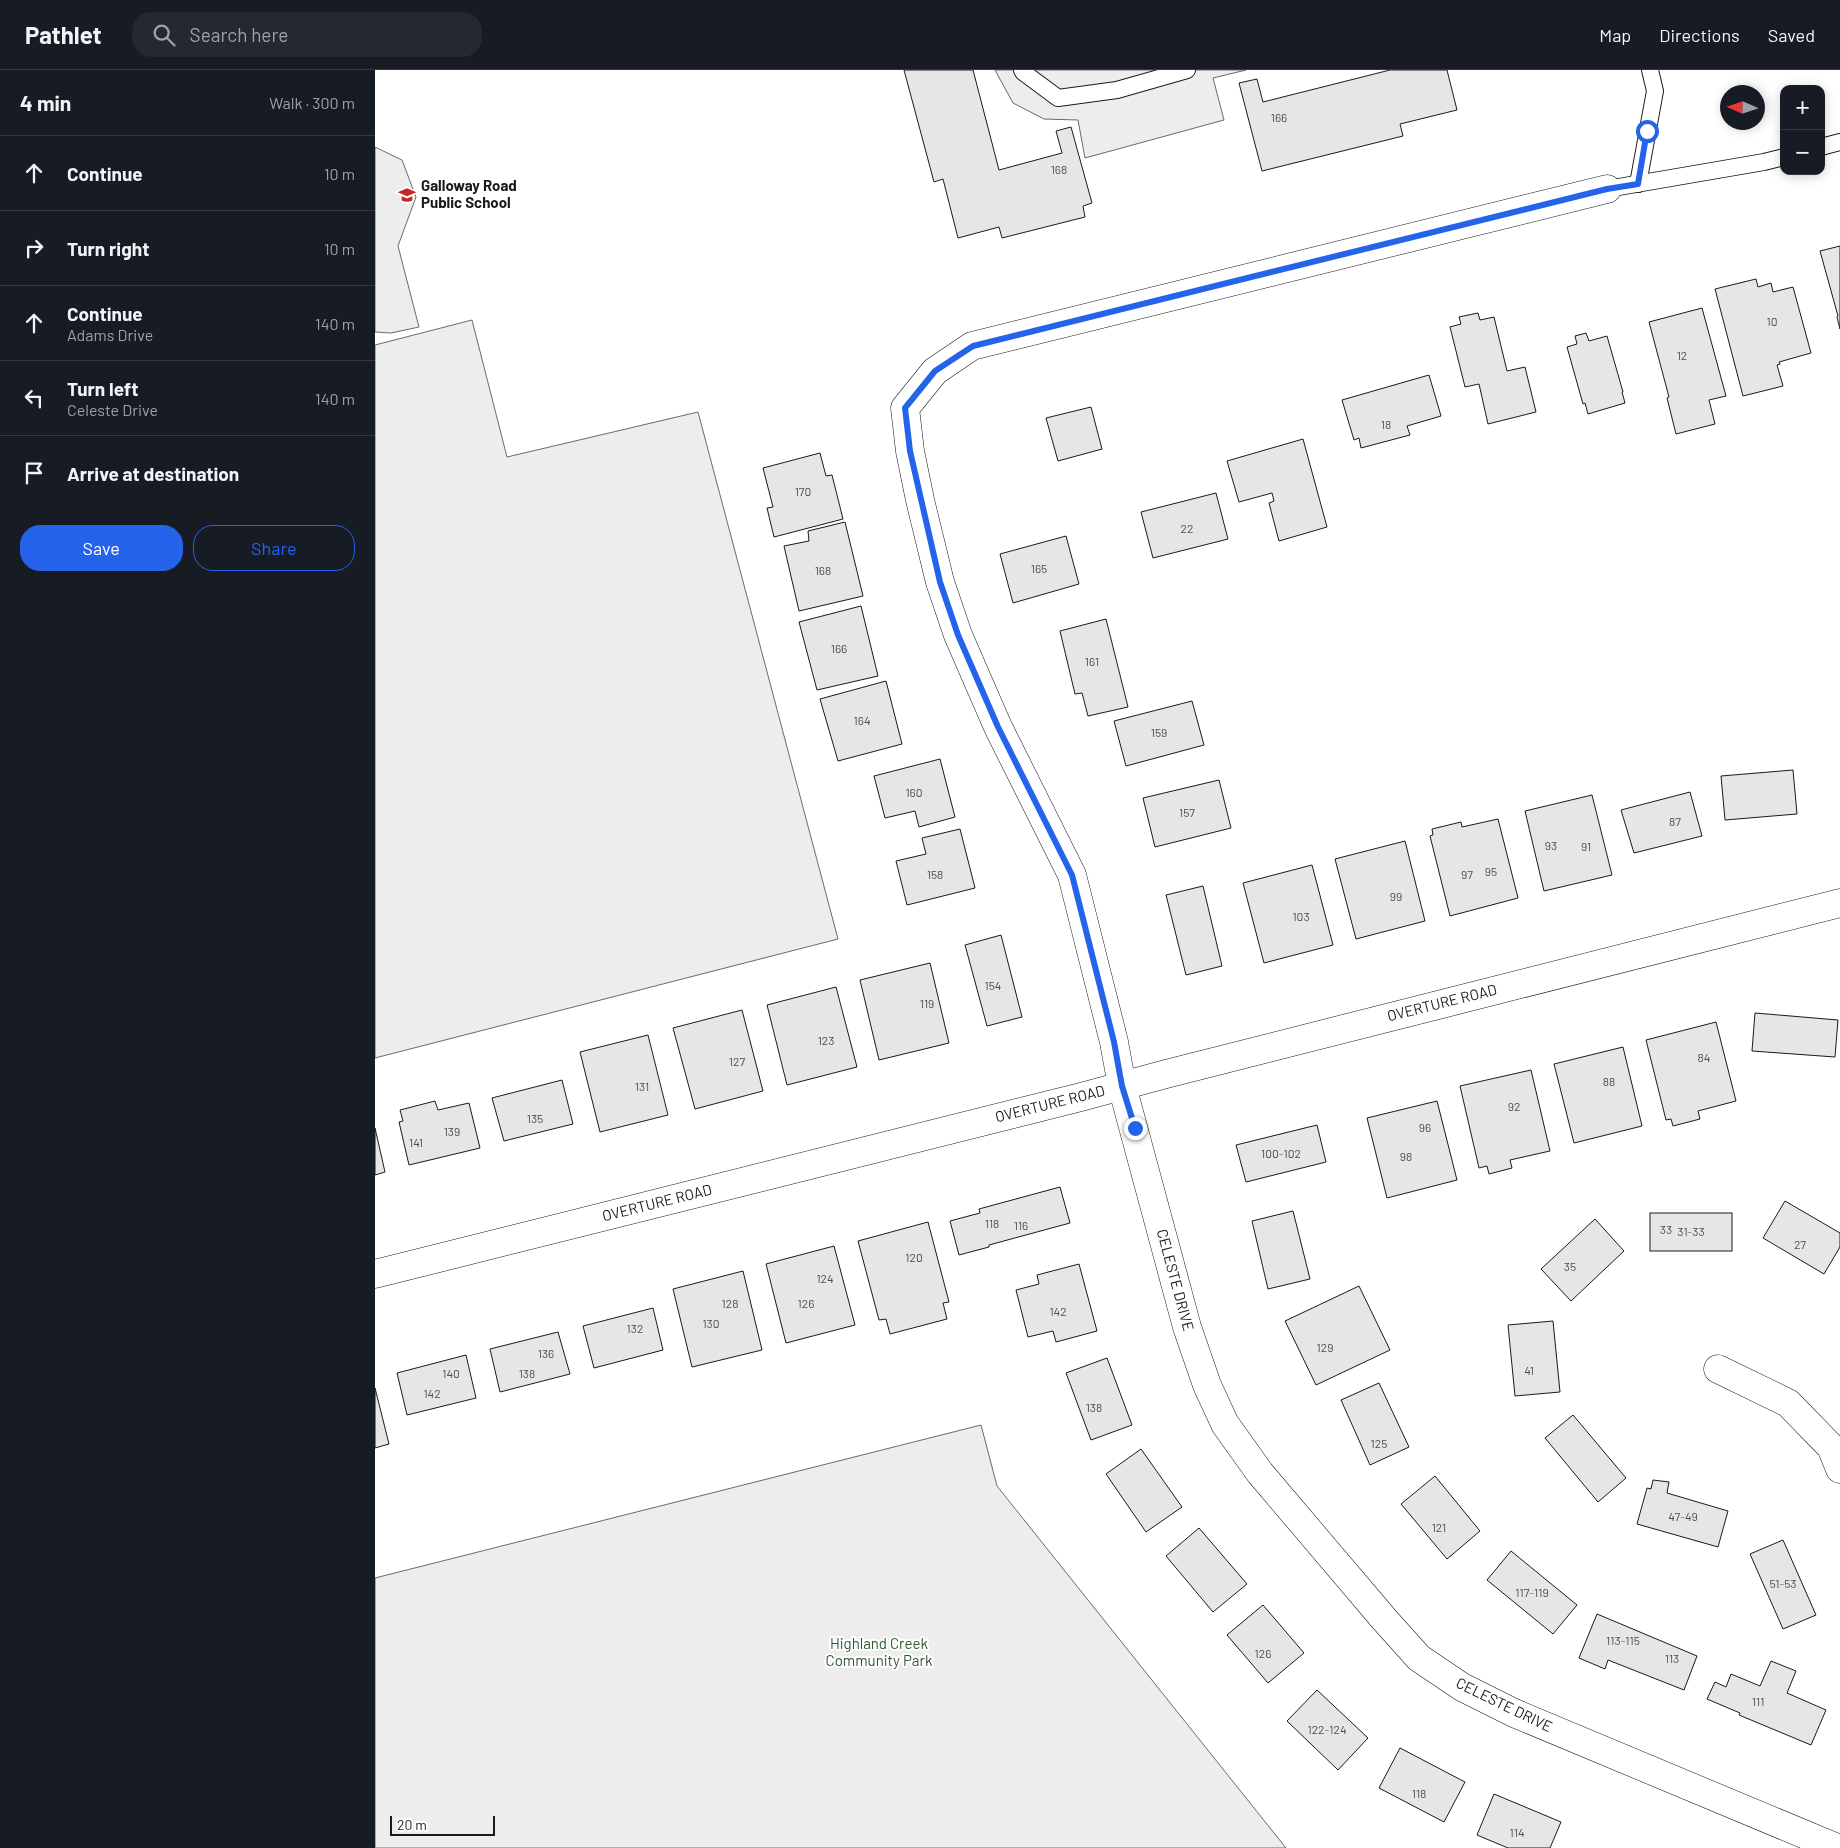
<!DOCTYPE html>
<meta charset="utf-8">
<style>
:root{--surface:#171b24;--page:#242831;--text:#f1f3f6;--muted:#9ea1a6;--line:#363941;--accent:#2563eb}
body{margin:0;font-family:Barlow,sans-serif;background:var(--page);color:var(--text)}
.controls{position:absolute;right:15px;top:15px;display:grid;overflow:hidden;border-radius:10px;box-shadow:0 2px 12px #0003}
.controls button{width:45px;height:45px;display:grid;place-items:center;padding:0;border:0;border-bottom:1px solid var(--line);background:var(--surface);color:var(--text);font:25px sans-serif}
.compass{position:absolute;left:1345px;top:15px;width:45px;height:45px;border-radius:50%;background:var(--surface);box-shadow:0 2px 12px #0003;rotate:273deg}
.scale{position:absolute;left:15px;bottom:12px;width:105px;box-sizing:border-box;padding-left:5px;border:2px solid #1a1a1a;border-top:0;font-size:14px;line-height:18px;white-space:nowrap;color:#1a1a1a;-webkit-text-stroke:4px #fff;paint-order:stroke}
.stop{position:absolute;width:15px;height:15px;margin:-11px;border:4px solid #2563eb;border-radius:50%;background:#fff}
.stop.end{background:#2563eb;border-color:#fff;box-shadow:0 1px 5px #0008}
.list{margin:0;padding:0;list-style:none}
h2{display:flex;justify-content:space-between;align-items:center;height:65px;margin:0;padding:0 20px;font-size:21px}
h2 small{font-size:16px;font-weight:400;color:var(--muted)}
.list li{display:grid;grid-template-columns:32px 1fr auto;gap:15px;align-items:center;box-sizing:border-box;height:75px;padding:0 20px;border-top:1px solid var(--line)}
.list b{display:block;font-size:19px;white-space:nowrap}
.list p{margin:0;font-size:16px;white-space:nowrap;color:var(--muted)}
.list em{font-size:16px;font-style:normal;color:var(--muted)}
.actions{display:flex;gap:10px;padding:15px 20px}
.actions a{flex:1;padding:11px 0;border:1px solid var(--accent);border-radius:20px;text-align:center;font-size:18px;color:var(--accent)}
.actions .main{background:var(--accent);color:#fff}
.icon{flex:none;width:28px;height:28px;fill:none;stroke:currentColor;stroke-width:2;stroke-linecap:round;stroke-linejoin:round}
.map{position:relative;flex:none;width:1465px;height:1778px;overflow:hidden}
header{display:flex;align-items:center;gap:30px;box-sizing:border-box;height:70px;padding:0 25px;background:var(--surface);border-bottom:1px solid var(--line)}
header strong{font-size:24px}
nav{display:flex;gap:28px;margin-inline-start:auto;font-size:18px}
.search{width:350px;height:45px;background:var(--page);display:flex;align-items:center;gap:12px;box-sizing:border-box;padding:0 18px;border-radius:20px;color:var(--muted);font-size:19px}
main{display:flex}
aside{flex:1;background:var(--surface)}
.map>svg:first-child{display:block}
.built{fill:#ededed;stroke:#6a6a6a}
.building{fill:#e6e6e6;stroke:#1a1a1a}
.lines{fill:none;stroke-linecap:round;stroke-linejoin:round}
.lane-casing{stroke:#1a1a1a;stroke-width:18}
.street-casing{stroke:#1a1a1a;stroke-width:29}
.lane{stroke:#fff;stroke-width:16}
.street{stroke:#fff;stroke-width:28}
.route{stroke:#2563eb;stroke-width:6}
.labels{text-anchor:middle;stroke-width:4;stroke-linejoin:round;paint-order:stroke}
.number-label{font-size:12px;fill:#4d4d4d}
.poi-label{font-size:15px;font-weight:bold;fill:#1a1a1a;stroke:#fff;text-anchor:start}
.street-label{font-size:15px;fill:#1a1a1a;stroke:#fff}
.park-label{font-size:15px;fill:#2b5a34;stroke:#fff}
</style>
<header>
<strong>Pathlet</strong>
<div class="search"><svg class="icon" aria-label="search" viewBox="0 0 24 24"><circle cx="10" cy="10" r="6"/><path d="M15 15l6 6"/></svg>Search here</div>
<nav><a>Map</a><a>Directions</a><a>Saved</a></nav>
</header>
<main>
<aside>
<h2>4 min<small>Walk · 300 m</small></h2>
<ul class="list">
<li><svg class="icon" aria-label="ahead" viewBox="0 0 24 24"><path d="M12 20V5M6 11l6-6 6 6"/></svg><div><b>Continue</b></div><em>10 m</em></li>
<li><svg class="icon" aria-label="right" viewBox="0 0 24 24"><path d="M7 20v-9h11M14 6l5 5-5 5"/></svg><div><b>Turn right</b></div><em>10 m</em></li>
<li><svg class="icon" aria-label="ahead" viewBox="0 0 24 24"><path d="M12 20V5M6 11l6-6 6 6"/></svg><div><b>Continue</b><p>Adams Drive</p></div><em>140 m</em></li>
<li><svg class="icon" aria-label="left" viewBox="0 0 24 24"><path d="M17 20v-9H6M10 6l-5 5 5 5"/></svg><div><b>Turn left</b><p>Celeste Drive</p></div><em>140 m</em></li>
<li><svg class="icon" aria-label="arrive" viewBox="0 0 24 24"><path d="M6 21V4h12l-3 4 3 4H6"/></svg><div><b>Arrive at destination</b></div></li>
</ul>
<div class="actions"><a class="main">Save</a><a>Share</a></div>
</aside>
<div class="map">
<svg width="1465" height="1778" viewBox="0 0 1465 1778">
<rect width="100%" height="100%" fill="#fff"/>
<g class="built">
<path d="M 620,0 L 871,0 L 838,8 L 849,50 L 710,88 L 703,50 L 669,49 L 638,33 Z"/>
<path d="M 0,77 L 27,90 L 41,127 L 23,176 L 44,257 L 16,263 L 0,262 Z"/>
<path d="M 97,250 L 132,387 L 323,342 L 463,869 L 0,988 L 0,275 Z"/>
<path d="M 606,1355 L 622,1416 L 911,1778 L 0,1778 L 0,1508 Z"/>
</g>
<g class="building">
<path d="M 529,0 L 598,0 L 624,100 L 687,83 L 681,61 L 696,57 L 717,133 L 708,136 L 710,147 L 627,168 L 624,157 L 583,168 L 568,109 L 559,112 Z"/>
<path d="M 1015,0 L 1072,0 L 1082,40 L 1025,54 L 1028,66 L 887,101 L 864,13 L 882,9 L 888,32 Z"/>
<path d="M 1465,176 L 1465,259 L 1462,247 L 1463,246 L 1445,181 Z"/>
<path d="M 1381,209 L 1383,217 L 1396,213 L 1398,222 L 1418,217 L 1436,283 L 1404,292 L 1405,294 L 1402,295 L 1408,316 L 1368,326 L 1340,219 Z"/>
<path d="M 1327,238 L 1351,326 L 1334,330 L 1340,354 L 1301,364 L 1292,328 L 1294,327 L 1274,252 Z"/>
<path d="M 1103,243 L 1105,250 L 1119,247 L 1132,301 L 1150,297 L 1161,342 L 1113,354 L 1104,314 L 1090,317 L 1075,257 L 1086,254 L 1084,247 Z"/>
<path d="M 1211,263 L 1214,271 L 1232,266 L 1248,322 L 1247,322 L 1250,333 L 1213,344 L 1210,333 L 1208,334 L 1192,277 L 1202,274 L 1200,266 Z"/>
<path d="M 1054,305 L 1066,346 L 1032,356 L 1035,365 L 986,378 L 984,368 L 979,370 L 967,330 Z"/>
<path d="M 716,337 L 727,379 L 683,391 L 671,348 Z"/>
<path d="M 928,369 L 952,457 L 904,471 L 894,433 L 899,431 L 897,423 L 864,432 L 852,391 Z"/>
<path d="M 445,383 L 451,406 L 457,405 L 468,449 L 399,467 L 392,438 L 398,437 L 388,398 Z"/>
<path d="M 841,423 L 853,469 L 778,488 L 766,442 Z"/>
<path d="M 470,452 L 488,526 L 424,541 L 409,476 L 434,471 L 433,461 Z"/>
<path d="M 691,466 L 704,514 L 638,533 L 625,484 Z"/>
<path d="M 486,536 L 503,606 L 442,620 L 424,552 Z"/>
<path d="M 731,549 L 753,637 L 713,646 L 707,623 L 700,624 L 685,561 Z"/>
<path d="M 511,611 L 527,674 L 463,691 L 445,629 Z"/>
<path d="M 817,631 L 829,675 L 751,696 L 739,651 Z"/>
<path d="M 565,689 L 580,747 L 544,757 L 540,741 L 510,748 L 499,706 Z"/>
<path d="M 1418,700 L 1422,744 L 1350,750 L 1346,706 Z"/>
<path d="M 844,710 L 856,758 L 780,777 L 768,728 Z"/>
<path d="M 1315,722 L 1327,766 L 1259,783 L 1246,740 Z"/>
<path d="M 1217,725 L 1237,805 L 1169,821 L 1150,741 Z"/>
<path d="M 1123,749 L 1143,828 L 1075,846 L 1055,766 L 1058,765 L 1057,759 L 1086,752 L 1087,757 Z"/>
<path d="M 585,759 L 600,818 L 532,835 L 521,791 L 551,784 L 547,768 Z"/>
<path d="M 1030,771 L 1050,851 L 981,869 L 960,789 Z"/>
<path d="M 937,795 L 958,875 L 889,893 L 868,813 Z"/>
<path d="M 828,816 L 847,896 L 811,905 L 791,825 Z"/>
<path d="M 626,865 L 647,947 L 612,956 L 590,875 Z"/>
<path d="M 555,893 L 574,973 L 504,990 L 485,910 Z"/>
<path d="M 461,917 L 482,997 L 412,1015 L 392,935 Z"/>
<path d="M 367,940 L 388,1021 L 320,1039 L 298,958 Z"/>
<path d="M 1380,943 L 1463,950 L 1460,987 L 1377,981 Z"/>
<path d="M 1341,952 L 1361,1031 L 1323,1041 L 1325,1049 L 1298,1056 L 1296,1049 L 1291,1050 L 1271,970 Z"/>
<path d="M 273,965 L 293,1045 L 225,1062 L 205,982 Z"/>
<path d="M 1248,977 L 1267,1056 L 1199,1073 L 1179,994 Z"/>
<path d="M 1156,1000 L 1175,1081 L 1135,1090 L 1137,1098 L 1114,1104 L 1112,1096 L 1104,1098 L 1085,1016 Z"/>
<path d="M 187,1010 L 198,1054 L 129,1071 L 117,1028 Z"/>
<path d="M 60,1031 L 63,1040 L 94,1033 L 105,1078 L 34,1095 L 24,1052 L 28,1051 L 25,1040 Z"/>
<path d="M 1062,1031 L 1082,1110 L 1012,1128 L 992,1048 Z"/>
<path d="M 942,1055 L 951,1092 L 871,1112 L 861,1075 Z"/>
<path d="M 0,1058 L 10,1102 L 0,1105 Z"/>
<path d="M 685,1117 L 695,1153 L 614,1175 L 614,1177 L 584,1185 L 575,1151 L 605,1143 L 604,1139 Z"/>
<path d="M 1410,1131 L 1465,1163 L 1465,1177 L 1449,1204 L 1388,1168 Z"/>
<path d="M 918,1141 L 935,1209 L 893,1219 L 877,1151 Z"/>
<rect x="1275" y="1143" width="82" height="38"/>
<path d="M 1220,1149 L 1249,1181 L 1196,1231 L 1166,1199 Z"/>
<path d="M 553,1152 L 574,1232 L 568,1233 L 572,1249 L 515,1264 L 511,1249 L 504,1250 L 483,1171 Z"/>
<path d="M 459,1176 L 480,1255 L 411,1273 L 391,1194 Z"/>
<path d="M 704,1194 L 722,1261 L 681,1272 L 678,1261 L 653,1267 L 641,1220 L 664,1214 L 662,1205 Z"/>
<path d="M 368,1201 L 387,1280 L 317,1297 L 298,1219 Z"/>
<path d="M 984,1216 L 1015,1280 L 941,1315 L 910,1251 Z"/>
<path d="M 278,1238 L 288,1280 L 219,1298 L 208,1256 Z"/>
<path d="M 1178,1251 L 1185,1322 L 1140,1326 L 1133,1255 Z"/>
<path d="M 183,1262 L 195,1304 L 125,1322 L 115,1279 Z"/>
<path d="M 91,1285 L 101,1328 L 32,1345 L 22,1303 Z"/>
<path d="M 732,1288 L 757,1355 L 716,1370 L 691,1303 Z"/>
<path d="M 1004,1313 L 1034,1377 L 995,1395 L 966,1330 Z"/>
<path d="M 0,1318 L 14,1374 L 0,1378 Z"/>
<path d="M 1198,1345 L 1251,1408 L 1223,1432 L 1170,1368 Z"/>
<path d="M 766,1379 L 807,1437 L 771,1462 L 731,1404 Z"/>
<path d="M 1060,1406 L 1105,1461 L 1072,1489 L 1026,1434 Z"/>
<path d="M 1278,1410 L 1294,1412 L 1292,1423 L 1353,1441 L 1343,1477 L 1262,1454 L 1272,1418 L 1276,1419 Z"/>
<path d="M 824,1458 L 872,1514 L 838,1542 L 791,1486 Z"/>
<path d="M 1408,1470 L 1441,1545 L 1408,1559 L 1375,1484 Z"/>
<path d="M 1136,1481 L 1202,1535 L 1178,1564 L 1112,1510 Z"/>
<path d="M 888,1535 L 929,1583 L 893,1613 L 852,1565 Z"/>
<path d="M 1222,1544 L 1322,1586 L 1309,1620 L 1233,1590 L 1230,1599 L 1204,1588 Z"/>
<path d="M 1396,1591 L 1421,1601 L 1412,1623 L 1451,1640 L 1436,1675 L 1364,1645 L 1365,1643 L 1332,1629 L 1340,1612 L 1351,1617 L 1356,1604 L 1385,1616 Z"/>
<path d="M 942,1620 L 993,1668 L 963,1700 L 912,1651 Z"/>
<path d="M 1025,1678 L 1090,1712 L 1069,1752 L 1004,1718 Z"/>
<path d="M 1119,1724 L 1186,1752 L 1175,1778 L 1133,1778 L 1102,1765 Z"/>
</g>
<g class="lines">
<g class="lane-casing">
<g id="lane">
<path d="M 647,0 L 648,2 L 683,28 L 742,20 L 812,0"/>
<path d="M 1446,77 L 1465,72"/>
<path d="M 1263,114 L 1280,21 L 1275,0"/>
<path d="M 1232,119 L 1389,92 L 1409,87"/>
</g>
</g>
<g class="street-casing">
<g id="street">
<path d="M 1232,119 L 597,276 L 560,301 L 530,338 L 535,381 L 545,430 L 565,512 L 583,565 L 623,657 L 697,805 L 739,972 L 747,1016 L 812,1257 L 832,1315 L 850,1354 L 885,1403 L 1009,1549 L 1044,1588 L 1087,1617 L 1139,1643 L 1462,1778"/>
<path d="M 0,1204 L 706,1027 L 791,1004 L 1465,833"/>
<path d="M 1343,1299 L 1413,1333 L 1456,1377 L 1465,1399"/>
</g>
</g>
<use href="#lane" class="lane"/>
<use href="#street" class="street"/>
</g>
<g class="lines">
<path class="route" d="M 760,1058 L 747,1016 L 739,972 L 697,805 L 623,657 L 583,565 L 565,512 L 535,381 L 530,338 L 560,301 L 598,276 L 1232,119 L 1263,114 L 1272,61"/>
</g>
<defs>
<g id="school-bare" transform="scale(1.35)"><path d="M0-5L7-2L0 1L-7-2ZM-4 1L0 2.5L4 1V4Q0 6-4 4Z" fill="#c62828" stroke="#fff" stroke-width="2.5" paint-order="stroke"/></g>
</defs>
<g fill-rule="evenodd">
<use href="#school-bare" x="32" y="125"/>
</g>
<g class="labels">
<g class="number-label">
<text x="904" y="52">166</text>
<text x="684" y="104">168</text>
<text x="1397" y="256">10</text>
<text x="1307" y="290">12</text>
<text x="1011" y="359">18</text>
<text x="428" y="426">170</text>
<text x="812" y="463">22</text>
<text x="664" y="503">165</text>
<text x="448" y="505">168</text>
<text x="464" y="583">166</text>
<text x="717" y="596">161</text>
<text x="487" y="655">164</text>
<text x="784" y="667">159</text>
<text x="539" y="727">160</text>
<text x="812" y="747">157</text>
<text x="1300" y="756">87</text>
<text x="1176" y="780">93</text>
<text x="1211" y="781">91</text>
<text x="1116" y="806">95</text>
<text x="560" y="809">158</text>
<text x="1092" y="809">97</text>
<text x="1021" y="831">99</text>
<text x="926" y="851">103</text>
<text x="618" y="920">154</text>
<text x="552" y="938">119</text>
<text x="451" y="975">123</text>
<text x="1329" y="992">84</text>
<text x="362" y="996">127</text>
<text x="1234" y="1016">88</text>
<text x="267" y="1021">131</text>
<text x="1139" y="1041">92</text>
<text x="160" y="1053">135</text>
<text x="1050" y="1062">96</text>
<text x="77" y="1066">139</text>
<text x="41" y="1077">141</text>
<text x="906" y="1088">100-102</text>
<text x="1031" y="1091">98</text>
<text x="617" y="1158">118</text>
<text x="646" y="1160">116</text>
<text x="1291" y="1164">33</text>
<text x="1316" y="1166">31-33</text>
<text x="1425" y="1179">27</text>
<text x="539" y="1192">120</text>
<text x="1195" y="1201">35</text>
<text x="450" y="1213">124</text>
<text x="355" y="1238">128</text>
<text x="431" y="1238">126</text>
<text x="683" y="1246">142</text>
<text x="336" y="1258">130</text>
<text x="260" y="1263">132</text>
<text x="950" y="1282">129</text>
<text x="171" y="1288">136</text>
<text x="1154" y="1305">41</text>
<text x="76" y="1308">140</text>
<text x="152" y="1308">138</text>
<text x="57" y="1328">142</text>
<text x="719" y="1342">138</text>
<text x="1004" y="1378">125</text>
<text x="1308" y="1451">47-49</text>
<text x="1064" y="1462">121</text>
<text x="1408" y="1518">51-53</text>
<text x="1157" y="1527">117-119</text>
<text x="1248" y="1575">113-115</text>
<text x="888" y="1588">126</text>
<text x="1297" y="1593">113</text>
<text x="1383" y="1636">111</text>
<text x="952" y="1664">122-124</text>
<text x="1044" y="1728">118</text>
<text x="1142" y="1767">114</text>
</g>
<g class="poi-label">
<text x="46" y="121">Galloway Road<tspan x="46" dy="17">Public School</tspan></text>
</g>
<g class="street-label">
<text transform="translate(1067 933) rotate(-14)" y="5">OVERTURE ROAD</text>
<text transform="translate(675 1034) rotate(-14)" y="5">OVERTURE ROAD</text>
<text transform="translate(282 1133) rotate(-14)" y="5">OVERTURE ROAD</text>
<text transform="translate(800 1210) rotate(75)" y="5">CELESTE DRIVE</text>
<text transform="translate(1129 1635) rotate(26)" y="5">CELESTE DRIVE</text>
</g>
<g class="park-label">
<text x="504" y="1579">Highland Creek<tspan x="504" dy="17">Community Park</tspan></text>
</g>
</g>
</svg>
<div class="controls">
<button>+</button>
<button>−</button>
</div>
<svg class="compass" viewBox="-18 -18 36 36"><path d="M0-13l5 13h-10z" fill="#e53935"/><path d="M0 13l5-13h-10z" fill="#9ea1a6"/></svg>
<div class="scale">20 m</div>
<div class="stop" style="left:1272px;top:61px"></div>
<div class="stop end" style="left:760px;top:1058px"></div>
</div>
</main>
